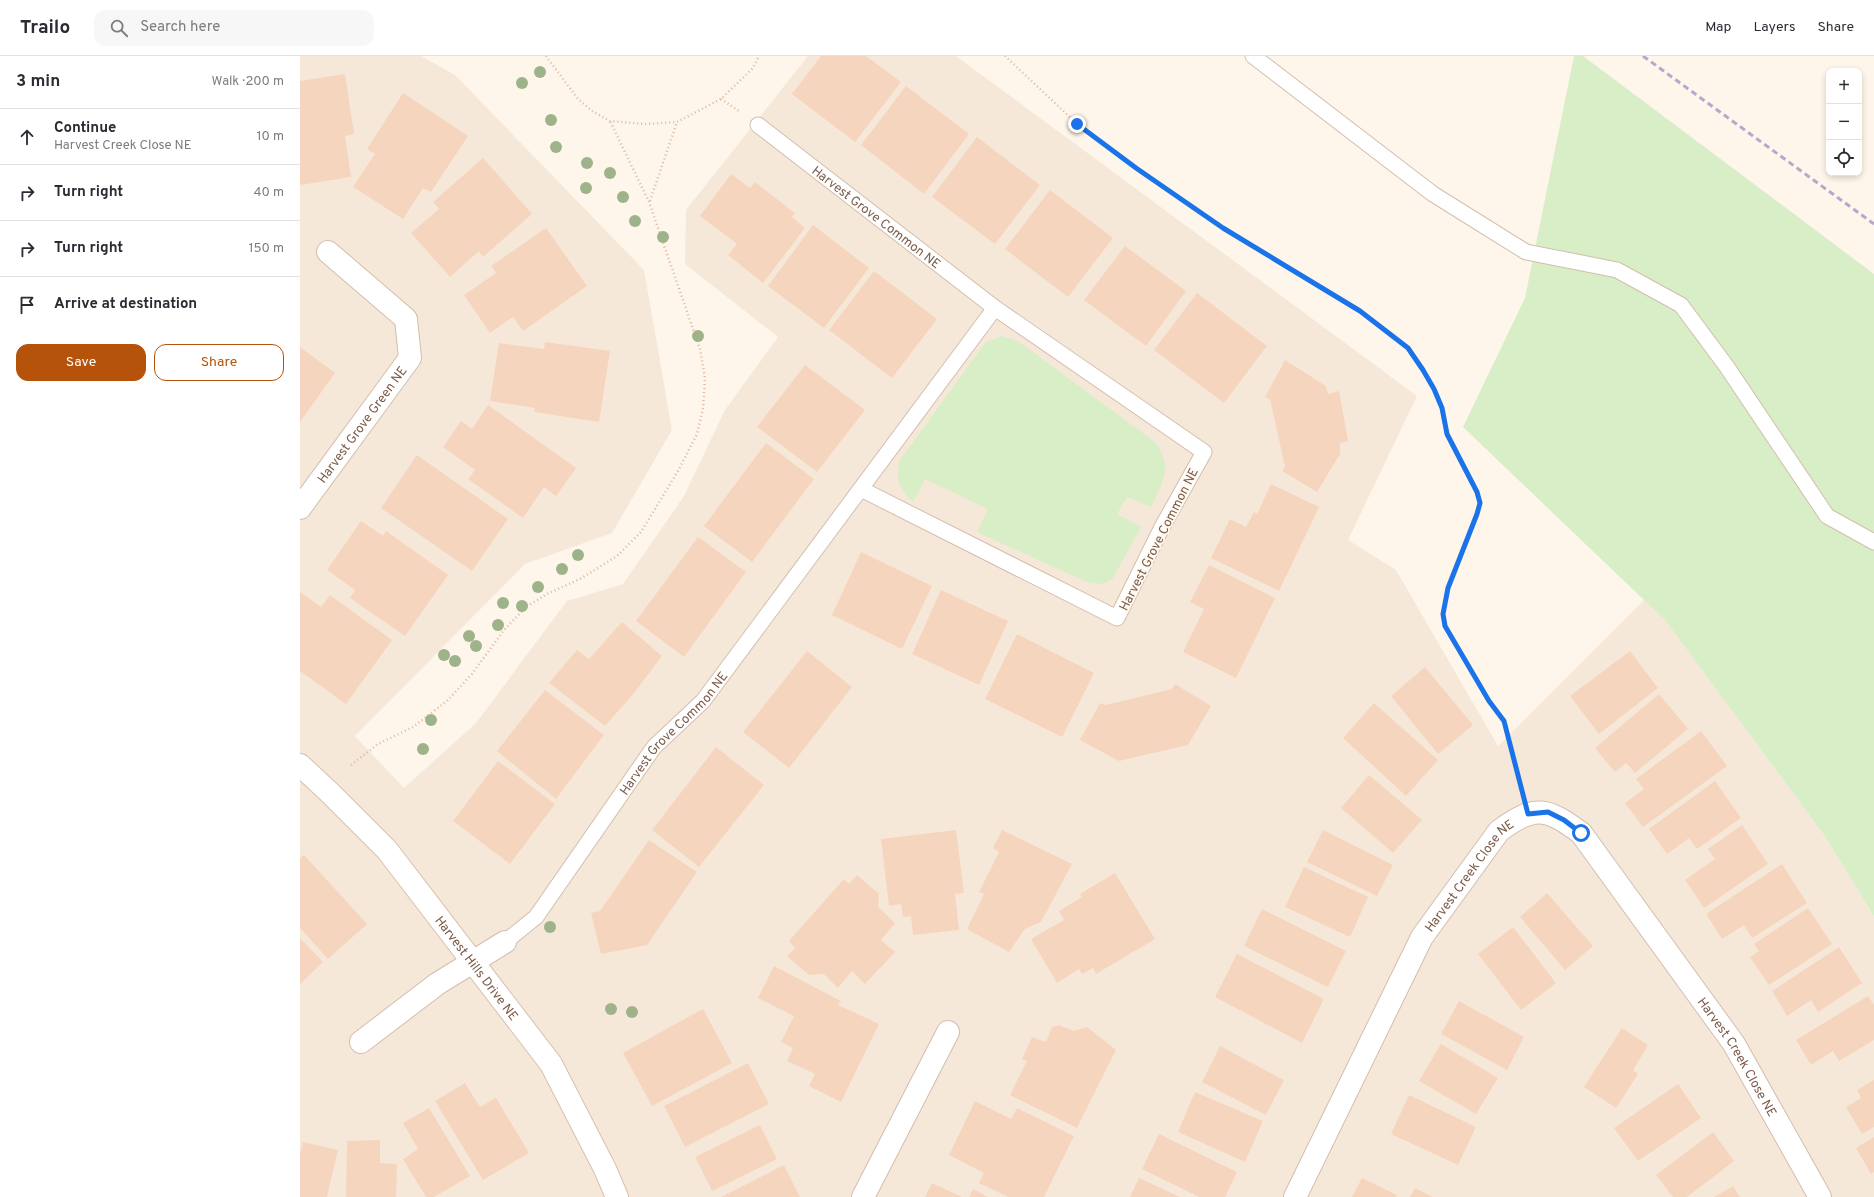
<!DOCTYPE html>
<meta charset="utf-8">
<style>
:root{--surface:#fff;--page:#f7f7f7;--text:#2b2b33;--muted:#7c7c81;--line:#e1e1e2;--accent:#b45309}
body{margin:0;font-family:Overpass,sans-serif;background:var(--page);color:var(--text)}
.controls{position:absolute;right:12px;top:12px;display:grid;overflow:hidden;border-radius:8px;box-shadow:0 2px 6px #0003}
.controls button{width:36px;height:36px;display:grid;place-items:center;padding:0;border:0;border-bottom:1px solid var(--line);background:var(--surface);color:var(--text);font:20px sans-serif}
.stop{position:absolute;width:12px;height:12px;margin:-9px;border:3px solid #1a73e8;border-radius:50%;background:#fff}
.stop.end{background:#1a73e8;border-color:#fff;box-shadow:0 1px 4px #0008}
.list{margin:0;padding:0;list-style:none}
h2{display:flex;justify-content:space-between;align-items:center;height:52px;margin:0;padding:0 16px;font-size:17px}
h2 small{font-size:13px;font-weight:400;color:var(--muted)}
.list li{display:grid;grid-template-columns:26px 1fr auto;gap:12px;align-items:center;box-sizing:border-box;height:56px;padding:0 16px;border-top:1px solid var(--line)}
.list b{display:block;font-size:15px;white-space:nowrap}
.list p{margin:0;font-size:13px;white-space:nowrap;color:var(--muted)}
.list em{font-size:13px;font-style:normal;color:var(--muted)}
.actions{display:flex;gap:8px;padding:12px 16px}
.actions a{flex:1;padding:9px 0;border:1px solid var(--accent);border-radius:12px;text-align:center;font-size:14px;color:var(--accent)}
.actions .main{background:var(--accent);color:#fff}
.icon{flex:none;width:22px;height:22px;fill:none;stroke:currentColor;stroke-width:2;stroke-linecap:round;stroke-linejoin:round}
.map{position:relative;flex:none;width:1574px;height:1141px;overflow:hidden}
header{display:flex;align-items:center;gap:24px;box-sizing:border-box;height:56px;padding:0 20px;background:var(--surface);border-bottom:1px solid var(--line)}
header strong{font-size:19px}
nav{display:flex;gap:22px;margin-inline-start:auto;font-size:14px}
.search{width:280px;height:36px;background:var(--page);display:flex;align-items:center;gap:10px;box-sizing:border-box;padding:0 14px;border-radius:12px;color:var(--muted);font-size:15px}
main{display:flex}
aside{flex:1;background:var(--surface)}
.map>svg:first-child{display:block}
.residential{fill:#f6e8d8}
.green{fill:#d7eec6}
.building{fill:#f6d5bf}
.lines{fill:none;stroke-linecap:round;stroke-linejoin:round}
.lane-casing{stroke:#d2beae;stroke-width:17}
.street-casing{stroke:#d2beae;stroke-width:24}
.secondary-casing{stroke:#d8c0ad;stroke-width:24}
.path{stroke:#dcb8a1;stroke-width:2.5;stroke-dasharray:1 3;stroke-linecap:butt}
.lane{stroke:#fff;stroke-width:15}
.street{stroke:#fff;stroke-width:22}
.secondary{stroke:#fff;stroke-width:22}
.rail{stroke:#b9a6cb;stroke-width:3;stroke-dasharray:6 4;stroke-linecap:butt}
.tree{fill:#9fb38b}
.route{stroke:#1a73e8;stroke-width:5}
.labels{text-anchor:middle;stroke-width:3.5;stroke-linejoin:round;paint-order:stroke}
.street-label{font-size:13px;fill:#7c5c4a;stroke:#fffaf2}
</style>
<header>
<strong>Trailo</strong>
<div class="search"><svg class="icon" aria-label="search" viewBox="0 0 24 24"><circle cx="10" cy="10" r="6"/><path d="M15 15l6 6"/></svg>Search here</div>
<nav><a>Map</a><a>Layers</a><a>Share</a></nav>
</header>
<main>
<aside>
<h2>3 min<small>Walk · 200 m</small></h2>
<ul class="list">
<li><svg class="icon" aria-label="ahead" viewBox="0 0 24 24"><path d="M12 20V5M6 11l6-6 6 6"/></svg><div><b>Continue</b><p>Harvest Creek Close NE</p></div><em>10 m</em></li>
<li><svg class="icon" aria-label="right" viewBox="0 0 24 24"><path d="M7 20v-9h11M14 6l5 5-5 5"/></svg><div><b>Turn right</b></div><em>40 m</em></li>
<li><svg class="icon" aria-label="right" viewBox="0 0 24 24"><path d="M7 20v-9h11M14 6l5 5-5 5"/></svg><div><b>Turn right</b></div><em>150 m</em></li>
<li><svg class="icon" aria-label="arrive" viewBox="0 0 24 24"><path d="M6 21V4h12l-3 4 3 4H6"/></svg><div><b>Arrive at destination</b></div></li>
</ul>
<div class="actions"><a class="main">Save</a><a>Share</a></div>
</aside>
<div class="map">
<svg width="1574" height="1141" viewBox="0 0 1574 1141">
<rect width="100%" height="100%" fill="#fef6ea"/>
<path class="residential" d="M 0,0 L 121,0 L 155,19 L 344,214 L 372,374 L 312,477 L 225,508 L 55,680 L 104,732 L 176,667 L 267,545 L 323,528 L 384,440 L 425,354 L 478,281 L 385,208 L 386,154 L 508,0 L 656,0 L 1117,340 L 1048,484 L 1096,514 L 1198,690 L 1344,544 L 1365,564 L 1524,779 L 1574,860 L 1574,1141 L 0,1141 Z"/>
<g class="green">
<path d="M 1274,0 L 1283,0 L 1574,218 L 1574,860 L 1524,779 L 1365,564 L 1163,371 L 1225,242 Z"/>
<path d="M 701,280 L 718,285 L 855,386 C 874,411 862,427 851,451 L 827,441 L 817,458 L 841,471 L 813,522 L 803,528 L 787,526 L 677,476 L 688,453 L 625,423 L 613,446 C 598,430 595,425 600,404 L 685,287 Z"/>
</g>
<g class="building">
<path d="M 521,0 L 566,0 L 601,26 L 555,86 L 492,38 Z"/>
<path d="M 45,18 L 54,78 L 45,80 L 51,121 L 0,129 L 0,25 Z"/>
<path d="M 606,30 L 669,78 L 624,138 L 561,89 Z"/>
<path d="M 103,37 L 168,80 L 131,136 L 123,132 L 103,163 L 53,131 L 75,98 L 67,93 Z"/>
<path d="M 677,81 L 740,129 L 695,188 L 632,141 Z"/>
<path d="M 183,102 L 232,158 L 183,201 L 179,195 L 150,221 L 111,177 L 139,153 L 133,146 Z"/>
<path d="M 431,118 L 450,132 L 455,126 L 495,157 L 492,161 L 505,172 L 463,227 L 428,199 L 437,188 L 400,160 Z"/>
<path d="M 750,134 L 813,182 L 768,241 L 705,193 Z"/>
<path d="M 513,169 L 569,212 L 524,272 L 468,230 Z"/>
<path d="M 246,172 L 287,230 L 223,275 L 213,261 L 190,277 L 164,239 L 196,217 L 191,210 Z"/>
<path d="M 825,190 L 886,235 L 846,290 L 784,244 Z"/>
<path d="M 574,215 L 637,263 L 592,322 L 529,274 Z"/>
<path d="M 897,237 L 967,290 L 924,347 L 854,294 Z"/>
<path d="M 245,286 L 310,295 L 299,366 L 234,356 L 235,352 L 190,345 L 199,287 L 244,293 Z"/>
<path d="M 0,291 L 35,317 L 0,366 Z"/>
<path d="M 985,304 L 1026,330 L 1028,338 L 1039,335 L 1048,385 L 1040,387 L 1040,398 L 1017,436 L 982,415 L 985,411 L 970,343 L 965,341 Z"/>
<path d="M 505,309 L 565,354 L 517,416 L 457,371 Z"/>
<path d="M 188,349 L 276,412 L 256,440 L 244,431 L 223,462 L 168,423 L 175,414 L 143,391 L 161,365 L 172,373 Z"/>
<path d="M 466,387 L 514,423 L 452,506 L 404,470 Z"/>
<path d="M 117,399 L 208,463 L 172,515 L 81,452 Z"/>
<path d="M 971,428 L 1019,451 L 979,535 L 911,502 L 930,463 L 946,471 L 954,456 L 957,458 Z"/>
<path d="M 61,465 L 83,480 L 86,475 L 148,519 L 105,580 L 50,542 L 55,534 L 27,514 Z"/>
<path d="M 398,481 L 446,516 L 384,601 L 336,565 Z"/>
<path d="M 561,496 L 632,530 L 602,593 L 532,559 Z"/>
<path d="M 909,509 L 975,542 L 936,622 L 883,596 L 904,553 L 890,546 Z"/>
<path d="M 641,534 L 708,565 L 679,629 L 612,598 Z"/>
<path d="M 0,536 L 21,551 L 30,539 L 92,584 L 46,648 L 0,615 Z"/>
<path d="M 322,566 L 362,600 L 334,637 L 305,670 L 249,627 L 277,594 L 289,603 Z"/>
<path d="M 717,578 L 794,617 L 762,681 L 685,643 Z"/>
<path d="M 507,595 L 552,631 L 489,712 L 443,676 Z"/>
<path d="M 1330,595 L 1358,632 L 1299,678 L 1270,640 Z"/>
<path d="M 1125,611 L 1173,669 L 1138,698 L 1091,640 Z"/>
<path d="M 875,628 L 911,650 L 888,689 L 819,705 L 780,684 L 800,647 L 806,649 L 872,633 Z"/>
<path d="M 245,634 L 304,679 L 256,743 L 197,695 Z"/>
<path d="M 1359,638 L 1388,673 L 1335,717 L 1326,707 L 1315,716 L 1295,692 Z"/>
<path d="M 1074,647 L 1138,704 L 1106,740 L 1043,682 Z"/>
<path d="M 1401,675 L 1427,710 L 1343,771 L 1325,747 L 1344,733 L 1336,723 Z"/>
<path d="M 416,691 L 464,729 L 399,811 L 352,774 Z"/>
<path d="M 198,705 L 255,748 L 210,808 L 153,765 Z"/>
<path d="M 1069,719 L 1122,764 L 1093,797 L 1041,752 Z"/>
<path d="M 1415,725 L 1441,762 L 1397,793 L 1389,782 L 1367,798 L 1349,773 Z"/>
<path d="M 1442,769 L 1468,808 L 1404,852 L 1385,824 L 1415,803 L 1408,793 Z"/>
<path d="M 656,774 L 664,837 L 655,838 L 659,874 L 613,879 L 611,860 L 603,861 L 601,848 L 589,850 L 581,783 Z"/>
<path d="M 702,774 L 772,808 L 741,866 L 725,873 L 709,896 L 667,873 L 684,838 L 679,836 L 699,796 L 693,792 Z"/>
<path d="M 1023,774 L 1093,809 L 1077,840 L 1007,806 Z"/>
<path d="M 349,784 L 397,816 L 347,889 L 301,898 L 291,857 L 300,855 Z"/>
<path d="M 4,799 L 67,868 L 28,903 L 0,872 L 0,802 Z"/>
<path d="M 1482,808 L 1507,847 L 1452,882 L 1444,869 L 1422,883 L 1406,858 Z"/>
<path d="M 1004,811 L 1068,841 L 1050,881 L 985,851 Z"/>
<path d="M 815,817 L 855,883 L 796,918 L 793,912 L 782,918 L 779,913 L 757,927 L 731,883 L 764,864 L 759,855 L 782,841 L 780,838 Z"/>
<path d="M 557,819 L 579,838 L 578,851 L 595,867 L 581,884 L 595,896 L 565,928 L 552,915 L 538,932 L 524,918 L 509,919 L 487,900 L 495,892 L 489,885 L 544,823 L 549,828 Z"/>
<path d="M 1247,837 L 1293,890 L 1265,914 L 1220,861 Z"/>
<path d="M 1508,852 L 1532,888 L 1469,929 L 1450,901 L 1459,895 L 1454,888 Z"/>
<path d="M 962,853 L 1046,895 L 1028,931 L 944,890 Z"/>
<path d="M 1213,871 L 1256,927 L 1221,954 L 1178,898 Z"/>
<path d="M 0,882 L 23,906 L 0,928 Z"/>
<path d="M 1539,891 L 1562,927 L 1518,956 L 1511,944 L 1487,960 L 1472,935 Z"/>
<path d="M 937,898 L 1024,943 L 1002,987 L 915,941 Z"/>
<path d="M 474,910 L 541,945 L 538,949 L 579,968 L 541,1046 L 509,1030 L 515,1018 L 487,1005 L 493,992 L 481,986 L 494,960 L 458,942 Z"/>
<path d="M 1568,940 L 1574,949 L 1574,984 L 1539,1005 L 1533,995 L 1511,1009 L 1496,984 Z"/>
<path d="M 1159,945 L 1224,981 L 1207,1014 L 1141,978 Z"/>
<path d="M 403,953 L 432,1007 L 352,1050 L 323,997 Z"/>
<path d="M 759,969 L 774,975 L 787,971 L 816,994 L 777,1072 L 710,1039 L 727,1005 L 722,1003 L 732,981 L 746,986 L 752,971 Z"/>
<path d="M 1322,972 L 1348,989 L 1333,1014 L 1338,1018 L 1316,1052 L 1284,1031 Z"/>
<path d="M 1141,988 L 1198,1022 L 1176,1058 L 1119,1025 Z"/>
<path d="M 920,990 L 984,1024 L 966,1059 L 902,1026 Z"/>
<path d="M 448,1007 L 469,1048 L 385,1091 L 364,1050 Z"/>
<path d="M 1574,1024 L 1574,1071 L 1562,1078 L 1546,1051 L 1561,1042 L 1557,1034 Z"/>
<path d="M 165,1027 L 180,1051 L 196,1042 L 229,1097 L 183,1124 L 135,1045 Z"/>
<path d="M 1378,1028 L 1401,1062 L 1338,1105 L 1314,1072 Z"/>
<path d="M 895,1036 L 963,1065 L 945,1106 L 878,1076 Z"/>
<path d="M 1109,1039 L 1176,1071 L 1158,1109 L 1091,1078 Z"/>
<path d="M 675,1045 L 711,1063 L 717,1052 L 774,1080 L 744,1141 L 708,1141 L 679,1127 L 684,1117 L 649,1099 Z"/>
<path d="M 129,1052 L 170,1120 L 134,1141 L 126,1141 L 103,1103 L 118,1093 L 103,1067 Z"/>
<path d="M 460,1069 L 477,1103 L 412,1135 L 395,1101 Z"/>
<path d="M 1413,1076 L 1434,1105 L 1387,1141 L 1373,1141 L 1356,1119 Z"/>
<path d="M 859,1078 L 937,1116 L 925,1141 L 899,1141 L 842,1113 Z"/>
<path d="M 1574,1081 L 1574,1116 L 1571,1118 L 1556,1092 Z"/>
<path d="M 80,1084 L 80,1107 L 97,1108 L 96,1141 L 46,1141 L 47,1085 Z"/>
<path d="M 3,1086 L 38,1094 L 27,1141 L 0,1141 L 0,1098 Z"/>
<path d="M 484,1109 L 500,1141 L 421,1141 Z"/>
<path d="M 839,1122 L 880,1141 L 830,1141 Z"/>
<path d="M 1062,1122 L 1097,1139 L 1096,1141 L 1052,1141 Z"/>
<path d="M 632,1127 L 662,1141 L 625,1141 Z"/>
<path d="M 1433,1130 L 1440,1141 L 1414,1141 Z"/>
<path d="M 1115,1132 L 1133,1141 L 1110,1141 Z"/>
<path d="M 673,1133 L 688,1141 L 669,1141 Z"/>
</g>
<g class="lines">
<g class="lane-casing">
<g id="lane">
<path d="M 953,0 L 1133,138 L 1226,196 L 1317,214 L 1381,249 L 1427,311 L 1527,460 L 1574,486"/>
<path id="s1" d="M 458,69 L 695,252"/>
<path id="s2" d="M 205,886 L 236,861 L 354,691 L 403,645 L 695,252 L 904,396 L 861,473 L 817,562 L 561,433"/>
</g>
</g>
<g class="street-casing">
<g id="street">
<path id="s3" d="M 0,452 L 110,302 L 106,263 L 28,196"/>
<path d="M 61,986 L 137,928 L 205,886"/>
<path d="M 563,1141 L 648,976"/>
<path id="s4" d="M 995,1141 L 1122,881 L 1199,775 C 1235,748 1247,752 1281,777 L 1434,988 L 1520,1141"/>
</g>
</g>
<g class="secondary-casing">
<g id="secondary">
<path id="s5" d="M 0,709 L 29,736 L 87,794 L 251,1008 L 305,1113 L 317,1141"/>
</g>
</g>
<g class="path">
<path d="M 246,0 L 278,43 L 292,55 L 310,65 L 345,68 L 377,66 L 421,43 L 453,12 L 459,0"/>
<path d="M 705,0 L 777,68 L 836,112 L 923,172 L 1060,255 L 1108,292 L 1123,314 L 1134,333 L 1142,352 L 1147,378 L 1177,436 L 1179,447 L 1177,458 L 1148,532 L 1143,558 L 1145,571 L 1189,645 L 1205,665 L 1221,731"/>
<path d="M 421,43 L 439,55"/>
<path d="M 350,145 L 377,66"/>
<path d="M 51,709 L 78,688 L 113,671 L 147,645 L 172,618 L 204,574 L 226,551 L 247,538 L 280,523 L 317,500 L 341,476 L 378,415 L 397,378 L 403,353 L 405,322 L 400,293 L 349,146 L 310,65"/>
</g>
<use href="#lane" class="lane"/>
<use href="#street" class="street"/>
<use href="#secondary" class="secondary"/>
<path class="rail" d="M 1343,0 L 1574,168"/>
</g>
<g class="tree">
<circle cx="240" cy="16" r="6"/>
<circle cx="222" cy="27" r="6"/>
<circle cx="251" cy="64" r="6"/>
<circle cx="256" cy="91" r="6"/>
<circle cx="287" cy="107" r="6"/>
<circle cx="310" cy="117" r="6"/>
<circle cx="286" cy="132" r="6"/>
<circle cx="323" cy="141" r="6"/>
<circle cx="335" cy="165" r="6"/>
<circle cx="363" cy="181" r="6"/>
<circle cx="398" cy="280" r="6"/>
<circle cx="278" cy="499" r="6"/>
<circle cx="262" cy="513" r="6"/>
<circle cx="238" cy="531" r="6"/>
<circle cx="203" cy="547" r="6"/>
<circle cx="222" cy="550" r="6"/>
<circle cx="198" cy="569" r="6"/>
<circle cx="169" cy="580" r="6"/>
<circle cx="176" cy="590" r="6"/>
<circle cx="144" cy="599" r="6"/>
<circle cx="155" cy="605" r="6"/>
<circle cx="131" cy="664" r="6"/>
<circle cx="123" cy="693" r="6"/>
<circle cx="250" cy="871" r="6"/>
<circle cx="311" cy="953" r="6"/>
<circle cx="332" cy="956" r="6"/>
</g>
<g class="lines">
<path class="route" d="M 777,68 L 836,112 L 923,172 L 1060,255 L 1108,292 L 1123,314 L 1134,333 L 1142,352 L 1147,378 L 1177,436 L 1180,447 L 1177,458 L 1148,532 L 1143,558 L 1145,570 L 1189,645 L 1204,665 L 1228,758 L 1248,756 L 1264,764 L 1281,777"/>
</g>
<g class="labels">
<g class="street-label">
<text dy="5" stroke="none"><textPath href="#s1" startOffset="150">Harvest Grove Common NE</textPath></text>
<text dy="5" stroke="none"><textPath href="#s3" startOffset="104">Harvest Grove Green NE</textPath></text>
<text transform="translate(858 483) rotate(-63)" y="5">Harvest Grove Common NE</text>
<text dy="5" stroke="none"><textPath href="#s2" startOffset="270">Harvest Grove Common NE</textPath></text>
<text dy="5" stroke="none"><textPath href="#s4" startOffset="367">Harvest Creek Close NE</textPath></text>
<text dy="5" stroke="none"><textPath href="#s5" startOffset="270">Harvest Hills Drive NE</textPath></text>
<text dy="5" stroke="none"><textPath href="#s4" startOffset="786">Harvest Creek Close NE</textPath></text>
</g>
</g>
</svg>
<div class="controls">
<button>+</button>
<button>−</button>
<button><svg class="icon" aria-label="locate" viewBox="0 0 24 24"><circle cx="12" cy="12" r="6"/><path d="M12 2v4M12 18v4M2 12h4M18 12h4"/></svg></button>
</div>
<div class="stop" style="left:1281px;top:777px"></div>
<div class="stop end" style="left:777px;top:68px"></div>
</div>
</main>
